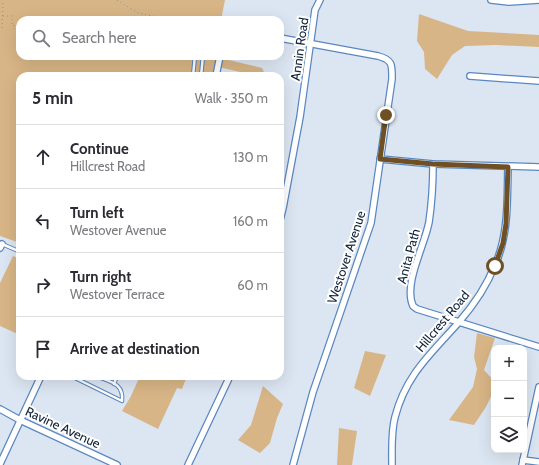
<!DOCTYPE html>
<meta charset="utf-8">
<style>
:root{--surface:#fff;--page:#f7f7f7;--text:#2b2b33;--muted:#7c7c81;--line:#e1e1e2}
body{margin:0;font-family:Cabin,sans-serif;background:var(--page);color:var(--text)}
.controls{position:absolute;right:12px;bottom:12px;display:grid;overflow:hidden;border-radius:8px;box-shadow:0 4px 16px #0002}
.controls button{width:36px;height:36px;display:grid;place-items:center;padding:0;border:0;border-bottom:1px solid var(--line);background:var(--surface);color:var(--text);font:20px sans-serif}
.stop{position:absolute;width:12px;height:12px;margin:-9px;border:3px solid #6e5024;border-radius:50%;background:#fff}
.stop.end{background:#6e5024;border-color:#fff;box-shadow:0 1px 4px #0008}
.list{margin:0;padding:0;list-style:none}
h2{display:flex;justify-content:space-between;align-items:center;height:52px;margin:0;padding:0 16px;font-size:17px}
h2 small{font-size:13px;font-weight:400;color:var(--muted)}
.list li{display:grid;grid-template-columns:26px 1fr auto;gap:12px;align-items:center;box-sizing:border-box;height:64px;padding:0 16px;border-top:1px solid var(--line)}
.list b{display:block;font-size:15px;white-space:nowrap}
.list p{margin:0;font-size:13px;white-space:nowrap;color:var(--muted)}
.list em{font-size:13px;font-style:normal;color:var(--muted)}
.icon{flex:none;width:22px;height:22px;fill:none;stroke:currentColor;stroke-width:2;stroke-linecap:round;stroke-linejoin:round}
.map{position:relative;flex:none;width:539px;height:465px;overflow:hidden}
.search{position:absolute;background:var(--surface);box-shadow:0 4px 16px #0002;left:16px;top:16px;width:268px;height:44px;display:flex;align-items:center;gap:10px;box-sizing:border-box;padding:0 14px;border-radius:12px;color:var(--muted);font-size:15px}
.panel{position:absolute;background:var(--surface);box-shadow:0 4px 16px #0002;left:16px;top:72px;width:268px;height:308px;border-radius:12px}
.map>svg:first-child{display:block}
.green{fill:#d8b586}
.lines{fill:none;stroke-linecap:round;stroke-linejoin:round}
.lane-casing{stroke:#5a87c0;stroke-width:4.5}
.street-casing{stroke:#5a87c0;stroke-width:8}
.path{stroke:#8593a3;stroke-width:1;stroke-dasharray:1 3;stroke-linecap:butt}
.lane{stroke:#fff;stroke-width:2.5}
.street{stroke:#fff;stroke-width:5.5}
.route{stroke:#6e5024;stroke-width:5}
.labels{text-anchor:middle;stroke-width:4;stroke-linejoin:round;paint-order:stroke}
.street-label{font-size:13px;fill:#11233a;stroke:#fff}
</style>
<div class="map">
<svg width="539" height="465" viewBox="0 0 539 465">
<rect width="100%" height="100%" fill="#dce6f2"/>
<g class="green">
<path d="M 0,0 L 225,0 L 221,20 L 20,20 L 20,56 L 220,56 L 220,58 L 262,68 L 266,76 L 249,76 L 249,74 L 214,66 L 213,76 L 20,76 L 20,243 L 0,236 Z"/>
<path d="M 419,14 L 468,31 L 539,35 L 539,47 L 496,45 L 465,46 L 452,55 L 437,79 L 425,69 L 424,52 L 417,41 Z"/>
<path d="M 13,256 L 20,259 L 20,335 L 0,326 L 0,283 Z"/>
<path d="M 477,333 L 495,338 L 484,370 L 494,381 C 494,398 483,411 474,425 L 449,420 L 473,387 L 477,369 L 474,357 Z"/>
<path d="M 365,351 L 386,355 L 370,396 L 354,388 Z"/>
<path d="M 140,376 L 187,376 L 182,389 L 177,388 L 158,429 L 122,411 L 131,396 Z"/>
<path d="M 263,386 L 283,404 L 277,418 L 270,443 L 260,453 L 238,440 L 251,425 Z"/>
<path d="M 339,428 L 357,431 L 352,465 L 337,465 Z"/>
</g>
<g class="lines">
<g class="lane-casing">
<g id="lane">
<path d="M 193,76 L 195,56"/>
<path d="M 201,76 L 203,56"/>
<path d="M 2,244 L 16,250"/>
<path d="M 71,376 L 122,401 C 124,383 110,382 96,376"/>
<path d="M 114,384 L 117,376"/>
</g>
</g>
<g class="street-casing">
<g id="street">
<path d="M 491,0 L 509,2 L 539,0"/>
<path d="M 280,38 L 378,56 C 393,60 392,65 392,79 L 371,223 L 313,392 L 293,465"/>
<path d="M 216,76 L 220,56"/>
<path d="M 470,76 L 539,81"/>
<path d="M 380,159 L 433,164 L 539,167"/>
<path d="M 433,164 C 433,184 432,202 429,222 C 425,245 403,284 413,306 L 417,309 L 539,347"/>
<path d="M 280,220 L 283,208 L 300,117 L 315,10 L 320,0"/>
<path d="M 0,248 L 2,244"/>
<path d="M 0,409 L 20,420 L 117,465"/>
<path d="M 523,460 L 539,462"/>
<path d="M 0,464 L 41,376"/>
<path d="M 188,465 L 230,376"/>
<path d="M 392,465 C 392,449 391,432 395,417 C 406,374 432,353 459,322 C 473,306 487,285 495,265 C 509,234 507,200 508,167"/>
<path d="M 522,465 L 539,387"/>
</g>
</g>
<g class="path">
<path d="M 117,0 L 138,13 L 172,20"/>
<path d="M 3,16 L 12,16 L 12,24 L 14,24 L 13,29"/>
<path d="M 2,28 L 3,0"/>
<path d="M 17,246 L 20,237"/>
</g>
<use href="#lane" class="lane"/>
<use href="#street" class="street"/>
</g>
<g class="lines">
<path class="route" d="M 386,115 L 380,159 L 433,164 L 508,167 L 506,224 L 503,243 L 495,266"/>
</g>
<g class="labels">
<g class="street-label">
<text transform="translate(299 49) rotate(-82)" y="5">Annin Road</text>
<text transform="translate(408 256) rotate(-75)" y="5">Anita Path</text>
<text transform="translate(346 257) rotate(-72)" y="5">Westover Avenue</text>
<text transform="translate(442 321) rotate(-50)" y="5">Hillcrest Road</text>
<text transform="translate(63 427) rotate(25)" y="5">Ravine Avenue</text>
</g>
</g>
</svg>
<div class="controls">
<button>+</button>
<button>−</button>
<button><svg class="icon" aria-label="layers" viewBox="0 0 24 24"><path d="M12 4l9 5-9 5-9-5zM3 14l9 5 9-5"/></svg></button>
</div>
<div class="stop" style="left:495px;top:266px"></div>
<div class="stop end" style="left:386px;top:115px"></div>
<div class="search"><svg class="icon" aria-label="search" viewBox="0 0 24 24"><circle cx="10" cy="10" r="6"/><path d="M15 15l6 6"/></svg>Search here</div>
<section class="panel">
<h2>5 min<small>Walk · 350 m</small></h2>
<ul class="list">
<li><svg class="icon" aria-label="ahead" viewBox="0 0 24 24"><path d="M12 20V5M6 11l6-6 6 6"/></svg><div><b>Continue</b><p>Hillcrest Road</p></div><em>130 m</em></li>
<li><svg class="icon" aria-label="left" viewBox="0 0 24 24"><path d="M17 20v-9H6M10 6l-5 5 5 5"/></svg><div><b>Turn left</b><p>Westover Avenue</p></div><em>160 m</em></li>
<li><svg class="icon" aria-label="right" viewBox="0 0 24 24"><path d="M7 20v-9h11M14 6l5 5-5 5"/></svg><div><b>Turn right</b><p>Westover Terrace</p></div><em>60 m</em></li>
<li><svg class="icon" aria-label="arrive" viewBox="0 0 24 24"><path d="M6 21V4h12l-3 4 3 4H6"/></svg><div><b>Arrive at destination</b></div></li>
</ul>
</section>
</div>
